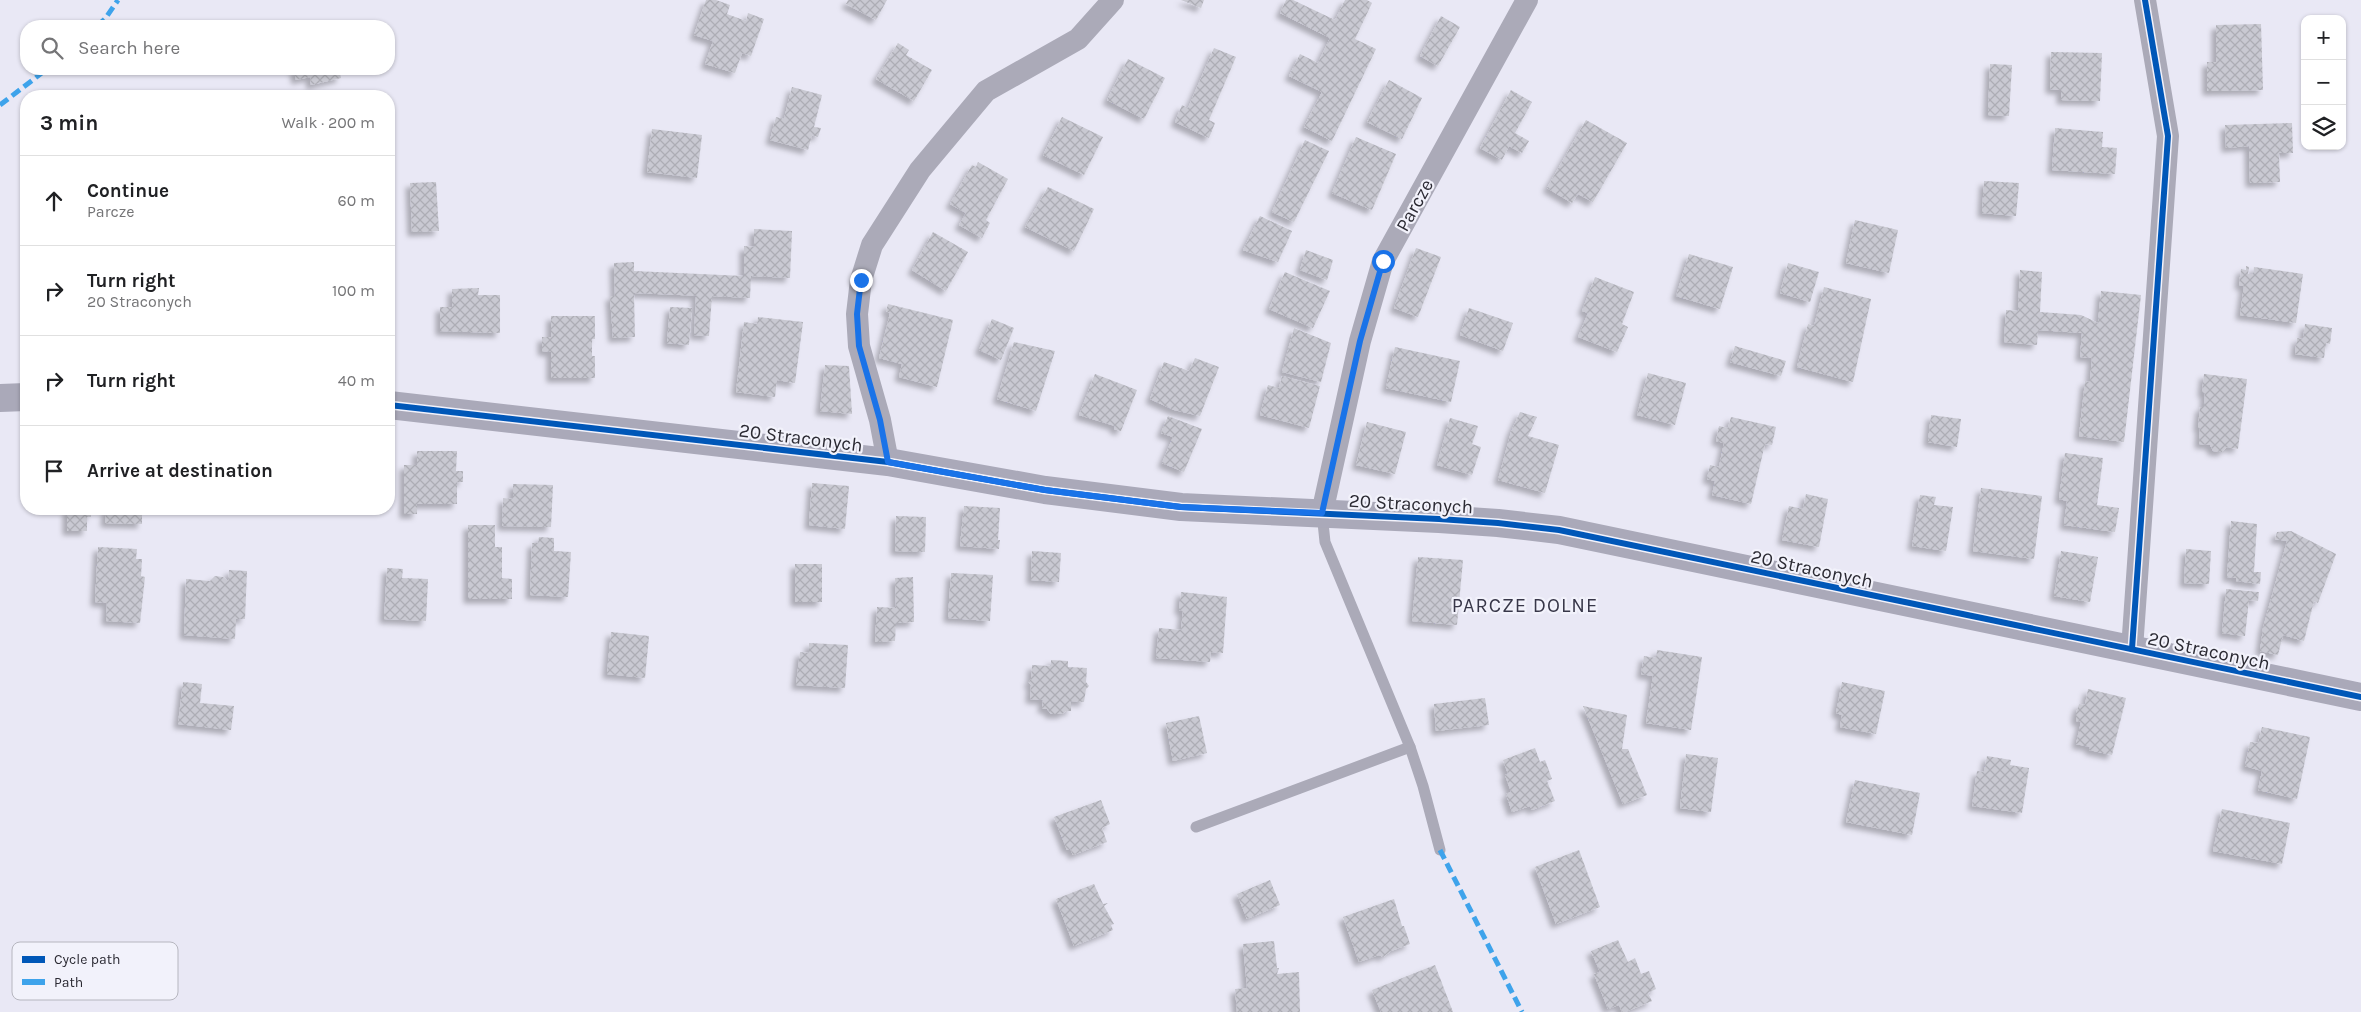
<!DOCTYPE html>
<meta charset="utf-8">
<style>
:root{--surface:#fff;--page:#f2f2f2;--text:#202124;--muted:#757577;--line:#e0e0e0}
body{margin:0;font-family:Karla,sans-serif;background:var(--page);color:var(--text)}
.controls{position:absolute;right:15px;top:15px;display:grid;overflow:hidden;border-radius:10px;box-shadow:0 1px 4px #0004}
.controls button{width:45px;height:45px;display:grid;place-items:center;padding:0;border:0;border-bottom:1px solid var(--line);background:var(--surface);color:var(--text);font:25px sans-serif}
.stop{position:absolute;width:15px;height:15px;margin:-11px;border:4px solid #1a73e8;border-radius:50%;background:#fff}
.stop.end{background:#1a73e8;border-color:#fff;box-shadow:0 1px 5px #0008}
.list{margin:0;padding:0;list-style:none}
h2{display:flex;justify-content:space-between;align-items:center;height:65px;margin:0;padding:0 20px;font-size:21px}
h2 small{font-size:16px;font-weight:400;color:var(--muted)}
.list li{display:grid;grid-template-columns:32px 1fr auto;gap:15px;align-items:center;box-sizing:border-box;height:90px;padding:0 20px;border-top:1px solid var(--line)}
.list b{display:block;font-size:19px;white-space:nowrap}
.list p{margin:0;font-size:16px;white-space:nowrap;color:var(--muted)}
.list em{font-size:16px;font-style:normal;color:var(--muted)}
.icon{flex:none;width:28px;height:28px;fill:none;stroke:currentColor;stroke-width:2;stroke-linecap:round;stroke-linejoin:round}
.map{position:relative;flex:none;width:2361px;height:1012px;overflow:hidden}
.search{position:absolute;background:var(--surface);box-shadow:0 1px 4px #0004;left:20px;top:20px;width:375px;height:55px;display:flex;align-items:center;gap:12px;box-sizing:border-box;padding:0 18px;border-radius:20px;color:var(--muted);font-size:19px}
.panel{position:absolute;background:var(--surface);box-shadow:0 1px 4px #0004;left:20px;top:90px;width:375px;height:425px;border-radius:20px}
.map>svg:first-child{display:block}
.building{fill:url(#building-cross-hatch);filter:url(#shadow)}
.lines{fill:none;stroke-linecap:round;stroke-linejoin:round}
.service{stroke:#abaab8;stroke-width:11}
.minor{stroke:#abaab8;stroke-width:22}
.secondary{stroke:#aaa9b9;stroke-width:28}
.quiet{stroke:#3ea3eb;stroke-width:5;stroke-dasharray:10 5;stroke-linecap:butt}
.cycleway-casing{stroke:#f2f2fb;stroke-width:9}
.cycleway{stroke:#0057b8;stroke-width:6}
.route{stroke:#1a73e8;stroke-width:6}
.labels{text-anchor:middle;stroke-width:4.5;stroke-linejoin:round;paint-order:stroke}
.street-label{font-size:19px;fill:#2b2a33;stroke:#f2f2fb}
.neighbourhood-label{font-size:20px;letter-spacing:1px;fill:#383749;stroke:#f2f2fb}
.key{fill:#f2f2fb;stroke:#b6b6bf;stroke-width:1}
.key-label{font-size:14px;fill:#2b2a33}
</style>
<div class="map">
<svg width="2361" height="1012" viewBox="0 0 2361 1012">
<defs>
<pattern id="building-cross-hatch" width="8" height="8" patternUnits="userSpaceOnUse" patternTransform="scale(1.25)"><rect width="8" height="8" fill="#c9c9d2"/><path d="M0 0l8 8M0 8l8-8" fill="none" stroke="#adadb5"/></pattern>
<filter id="shadow"><feDropShadow dx="-4.5" dy="4.5" stdDeviation="2.5" flood-color="#0004"/></filter>
</defs>
<rect width="100%" height="100%" fill="#e9e8f5"/>
<g class="building">
<path d="M 706,0 L 716,0 L 730,5 L 727,14 L 746,21 L 748,13 L 764,19 L 751,56 L 742,53 L 735,73 L 705,64 L 713,41 L 694,35 Z"/>
<path d="M 848,0 L 887,0 L 876,20 L 846,4 Z"/>
<path d="M 1181,0 L 1204,0 L 1201,8 Z"/>
<path d="M 1286,0 L 1293,0 L 1335,20 L 1345,0 L 1367,0 L 1372,3 L 1355,39 L 1376,49 L 1332,141 L 1304,127 L 1322,92 L 1289,76 L 1300,54 L 1318,63 L 1330,38 L 1280,13 Z"/>
<path d="M 1441,16 L 1460,27 L 1438,66 L 1420,56 Z"/>
<path d="M 2261,24 L 2263,90 L 2207,91 L 2207,62 L 2216,62 L 2216,25 Z"/>
<path d="M 898,43 L 909,50 L 906,55 L 932,70 L 914,101 L 876,79 Z"/>
<path d="M 1214,48 L 1236,57 L 1209,120 L 1215,123 L 1209,138 L 1175,122 L 1182,105 L 1188,108 Z"/>
<path d="M 2051,52 L 2102,53 L 2100,101 L 2061,100 L 2061,90 L 2050,89 Z"/>
<path d="M 1128,59 L 1165,78 L 1144,119 L 1107,100 Z"/>
<path d="M 1990,64 L 2012,65 L 2009,116 L 1988,115 Z"/>
<path d="M 294,69 L 339,69 L 341,78 L 311,85 L 310,77 L 296,80 Z"/>
<path d="M 1389,80 L 1422,98 L 1402,139 L 1367,122 Z"/>
<path d="M 792,87 L 822,95 L 814,127 L 821,128 L 818,137 L 812,135 L 808,150 L 770,140 L 776,117 L 784,119 Z"/>
<path d="M 1511,90 L 1532,102 L 1515,133 L 1529,141 L 1522,153 L 1509,146 L 1502,160 L 1480,148 Z"/>
<path d="M 1062,117 L 1103,137 L 1084,175 L 1043,155 Z"/>
<path d="M 1586,120 L 1627,143 L 1593,202 L 1578,194 L 1572,203 L 1547,188 Z"/>
<path d="M 2292,123 L 2293,153 L 2279,153 L 2280,182 L 2250,183 L 2249,146 L 2226,148 L 2225,125 Z"/>
<path d="M 2055,128 L 2103,132 L 2102,147 L 2117,148 L 2115,174 L 2052,170 Z"/>
<path d="M 652,129 L 702,135 L 697,178 L 647,172 Z"/>
<path d="M 1356,137 L 1396,154 L 1372,210 L 1332,193 Z"/>
<path d="M 1305,140 L 1329,151 L 1294,222 L 1272,212 Z"/>
<path d="M 978,162 L 1008,179 L 986,220 L 990,223 L 982,238 L 959,225 L 966,213 L 950,204 L 972,165 L 976,167 Z"/>
<path d="M 1984,181 L 2019,183 L 2016,216 L 1982,213 Z"/>
<path d="M 436,182 L 439,231 L 412,232 L 410,183 Z"/>
<path d="M 1048,187 L 1094,209 L 1074,251 L 1025,227 Z"/>
<path d="M 1260,216 L 1292,231 L 1278,262 L 1243,250 Z"/>
<path d="M 1855,220 L 1898,230 L 1889,273 L 1846,263 Z"/>
<path d="M 754,229 L 792,231 L 790,278 L 751,276 L 750,298 L 712,296 L 709,336 L 694,335 L 696,296 L 703,296 L 634,293 L 635,337 L 613,338 L 610,296 L 615,296 L 614,263 L 634,262 L 634,271 L 744,276 L 744,246 L 754,247 Z"/>
<path d="M 933,232 L 968,252 L 946,291 L 912,270 Z"/>
<path d="M 1416,248 L 1441,257 L 1418,317 L 1394,308 Z"/>
<path d="M 1306,250 L 1333,260 L 1327,280 L 1300,270 Z"/>
<path d="M 1689,254 L 1733,267 L 1720,309 L 1676,296 Z"/>
<path d="M 1788,263 L 1819,272 L 1810,302 L 1780,293 Z"/>
<path d="M 2246,266 L 2249,267 L 2248,274 L 2253,274 L 2254,267 L 2303,274 L 2296,323 L 2240,315 L 2244,286 L 2239,285 L 2241,269 L 2246,270 Z"/>
<path d="M 2020,270 L 2042,272 L 2040,312 L 2081,315 L 2098,323 L 2101,291 L 2141,295 L 2124,442 L 2079,436 L 2085,381 L 2090,382 L 2092,358 L 2080,357 L 2082,333 L 2038,330 L 2037,345 L 2004,342 L 2006,310 L 2018,311 Z"/>
<path d="M 1285,272 L 1330,291 L 1313,328 L 1269,309 Z"/>
<path d="M 1595,277 L 1634,292 L 1622,324 L 1628,327 L 1617,352 L 1578,337 L 1588,313 L 1582,311 Z"/>
<path d="M 1824,287 L 1871,299 L 1853,382 L 1797,367 L 1808,324 L 1814,326 Z"/>
<path d="M 479,288 L 478,295 L 500,295 L 500,333 L 440,331 L 440,307 L 452,307 L 452,289 Z"/>
<path d="M 888,304 L 953,320 L 937,387 L 899,377 L 902,364 L 879,358 L 890,313 L 886,311 Z"/>
<path d="M 670,307 L 692,308 L 689,345 L 667,343 Z"/>
<path d="M 1469,308 L 1513,323 L 1503,351 L 1460,335 Z"/>
<path d="M 551,316 L 595,316 L 595,339 L 592,339 L 592,356 L 595,356 L 595,378 L 551,378 L 551,352 L 542,351 L 542,337 L 551,337 Z"/>
<path d="M 758,317 L 803,322 L 795,383 L 777,380 L 775,397 L 736,392 L 744,322 L 757,324 Z"/>
<path d="M 992,319 L 1014,328 L 1001,360 L 979,350 Z"/>
<path d="M 2305,324 L 2332,328 L 2330,344 L 2326,343 L 2324,358 L 2295,354 L 2297,338 L 2303,339 Z"/>
<path d="M 1294,328 L 1331,343 L 1321,382 L 1282,372 Z"/>
<path d="M 1014,342 L 1055,351 L 1036,411 L 997,399 Z"/>
<path d="M 1735,346 L 1786,361 L 1781,376 L 1730,362 Z"/>
<path d="M 1395,347 L 1460,361 L 1451,402 L 1386,388 Z"/>
<path d="M 1195,358 L 1219,367 L 1200,416 L 1174,410 L 1150,399 L 1164,362 L 1189,371 Z"/>
<path d="M 825,365 L 849,366 L 852,414 L 820,411 Z"/>
<path d="M 1648,373 L 1686,383 L 1675,425 L 1637,415 Z"/>
<path d="M 1095,374 L 1137,390 L 1121,431 L 1114,429 L 1115,426 L 1079,415 Z"/>
<path d="M 2204,374 L 2247,379 L 2238,449 L 2227,447 L 2222,452 L 2213,451 L 2210,445 L 2199,444 L 2200,428 L 2198,427 L 2200,407 L 2204,407 L 2205,393 L 2202,393 Z"/>
<path d="M 1282,376 L 1320,386 L 1309,428 L 1260,415 L 1268,385 L 1279,388 Z"/>
<path d="M 1520,412 L 1537,417 L 1528,436 L 1559,445 L 1545,493 L 1498,480 L 1511,432 Z"/>
<path d="M 1931,415 L 1961,419 L 1957,447 L 1928,442 Z"/>
<path d="M 1168,416 L 1202,429 L 1184,472 L 1162,463 L 1173,437 L 1161,433 Z"/>
<path d="M 1731,417 L 1776,427 L 1772,445 L 1765,444 L 1751,504 L 1712,495 L 1715,481 L 1707,479 L 1710,465 L 1719,467 L 1724,443 L 1716,441 L 1719,426 L 1728,428 Z"/>
<path d="M 1450,418 L 1478,426 L 1472,444 L 1481,447 L 1472,475 L 1437,465 Z"/>
<path d="M 1367,422 L 1406,432 L 1395,474 L 1356,465 Z"/>
<path d="M 417,451 L 457,451 L 456,471 L 463,471 L 463,482 L 457,482 L 457,504 L 417,504 L 417,514 L 404,514 L 404,465 L 417,465 Z"/>
<path d="M 2065,453 L 2103,458 L 2097,505 L 2119,508 L 2115,532 L 2064,525 L 2067,501 L 2059,499 Z"/>
<path d="M 812,483 L 849,486 L 845,529 L 809,525 Z"/>
<path d="M 513,484 L 553,485 L 551,527 L 502,526 L 503,498 L 513,499 Z"/>
<path d="M 1981,488 L 2042,496 L 2034,559 L 1973,551 Z"/>
<path d="M 1806,494 L 1828,499 L 1819,547 L 1782,540 L 1789,506 L 1803,509 Z"/>
<path d="M 1920,495 L 1936,497 L 1934,505 L 1953,507 L 1946,551 L 1912,546 Z"/>
<path d="M 964,506 L 1000,508 L 998,540 L 1000,540 L 999,549 L 960,546 Z"/>
<path d="M 67,509 L 91,509 L 91,517 L 87,517 L 87,531 L 67,531 Z"/>
<path d="M 106,509 L 142,509 L 142,524 L 105,523 Z"/>
<path d="M 896,516 L 926,517 L 925,552 L 895,551 Z"/>
<path d="M 2231,521 L 2257,524 L 2254,572 L 2261,572 L 2260,584 L 2236,581 L 2236,578 L 2227,577 Z"/>
<path d="M 468,525 L 495,525 L 495,547 L 502,547 L 502,578 L 512,579 L 512,599 L 468,599 Z"/>
<path d="M 2291,531 L 2336,554 L 2318,603 L 2314,601 L 2304,641 L 2283,635 L 2278,655 L 2260,651 L 2263,628 L 2287,541 L 2275,539 L 2277,532 Z"/>
<path d="M 539,537 L 554,538 L 554,551 L 571,552 L 568,597 L 530,595 L 532,543 L 538,543 Z"/>
<path d="M 98,547 L 137,549 L 136,559 L 142,559 L 141,576 L 145,577 L 140,623 L 106,621 L 107,603 L 95,602 Z"/>
<path d="M 2186,549 L 2211,551 L 2209,584 L 2184,583 Z"/>
<path d="M 1032,551 L 1061,553 L 1059,582 L 1031,580 Z"/>
<path d="M 2061,551 L 2098,557 L 2090,602 L 2054,596 Z"/>
<path d="M 1418,557 L 1463,560 L 1457,625 L 1412,621 Z"/>
<rect x="795" y="564" width="27" height="38"/>
<path d="M 387,568 L 403,569 L 402,578 L 428,579 L 426,621 L 384,619 Z"/>
<path d="M 229,570 L 247,571 L 245,619 L 236,619 L 235,639 L 184,635 L 186,579 L 210,581 L 215,576 L 223,577 L 228,581 Z"/>
<path d="M 951,573 L 993,575 L 990,621 L 948,618 Z"/>
<path d="M 913,577 L 914,622 L 896,623 L 895,641 L 875,642 L 877,607 L 896,608 L 895,578 Z"/>
<path d="M 2226,589 L 2259,592 L 2258,601 L 2249,600 L 2245,636 L 2222,633 Z"/>
<path d="M 1181,592 L 1227,597 L 1223,653 L 1211,652 L 1210,662 L 1156,658 L 1159,628 L 1181,630 L 1183,611 L 1179,610 Z"/>
<path d="M 611,632 L 649,636 L 645,678 L 607,674 Z"/>
<path d="M 809,643 L 848,645 L 845,688 L 796,685 L 800,652 L 809,653 Z"/>
<path d="M 1657,650 L 1702,657 L 1691,730 L 1646,723 L 1653,676 L 1641,674 L 1644,656 L 1656,658 Z"/>
<path d="M 1051,660 L 1068,661 L 1068,667 L 1087,668 L 1086,682 L 1089,686 L 1086,689 L 1084,702 L 1071,701 L 1071,711 L 1066,711 L 1062,714 L 1051,714 L 1047,709 L 1042,709 L 1043,700 L 1030,699 L 1031,685 L 1028,682 L 1031,679 L 1032,665 L 1051,666 Z"/>
<path d="M 183,682 L 202,684 L 200,703 L 234,706 L 231,730 L 178,724 Z"/>
<path d="M 1842,682 L 1885,691 L 1876,734 L 1840,727 L 1842,715 L 1836,713 Z"/>
<path d="M 2088,689 L 2126,698 L 2112,755 L 2089,750 L 2090,747 L 2076,744 L 2081,722 L 2076,721 L 2076,713 L 2079,704 L 2085,705 Z"/>
<path d="M 1485,698 L 1489,725 L 1436,731 L 1434,704 Z"/>
<path d="M 1583,706 L 1627,715 L 1622,749 L 1628,749 L 1647,795 L 1623,804 Z"/>
<path d="M 1199,716 L 1207,753 L 1173,761 L 1166,723 Z"/>
<path d="M 2262,727 L 2310,737 L 2297,799 L 2258,790 L 2262,771 L 2245,766 L 2250,742 L 2258,743 Z"/>
<path d="M 1535,748 L 1540,762 L 1545,760 L 1552,779 L 1547,781 L 1555,801 L 1532,810 L 1530,806 L 1512,812 L 1506,794 L 1511,792 L 1505,775 L 1508,774 L 1503,760 Z"/>
<path d="M 1686,754 L 1718,758 L 1711,812 L 1680,808 Z"/>
<path d="M 1987,756 L 2011,760 L 2010,765 L 2029,768 L 2022,813 L 1972,806 L 1977,771 L 1984,772 Z"/>
<path d="M 1855,780 L 1920,793 L 1912,835 L 1846,822 Z"/>
<path d="M 1101,800 L 1110,824 L 1102,828 L 1107,842 L 1073,855 L 1070,848 L 1067,850 L 1054,817 Z"/>
<path d="M 2222,809 L 2290,823 L 2282,864 L 2213,851 Z"/>
<path d="M 1579,850 L 1600,907 L 1556,924 L 1535,867 Z"/>
<path d="M 1270,880 L 1280,905 L 1247,919 L 1237,894 Z"/>
<path d="M 1094,884 L 1103,904 L 1108,903 L 1104,906 L 1114,924 L 1111,925 L 1113,930 L 1074,946 L 1056,899 Z"/>
<path d="M 1394,899 L 1402,926 L 1404,926 L 1410,944 L 1391,951 L 1383,957 L 1379,955 L 1359,962 L 1343,917 Z"/>
<path d="M 1618,940 L 1628,962 L 1635,958 L 1641,974 L 1649,971 L 1656,989 L 1648,993 L 1652,1001 L 1625,1012 L 1622,1012 L 1619,1005 L 1608,1009 L 1594,974 L 1600,972 L 1591,951 Z"/>
<path d="M 1274,941 L 1277,968 L 1279,968 L 1277,974 L 1299,972 L 1300,1012 L 1237,1012 L 1235,989 L 1247,988 L 1243,944 Z"/>
<path d="M 1435,965 L 1453,1012 L 1381,1012 L 1372,990 Z"/>
</g>
<g class="lines">
<g class="service">
<path d="M 1322,513 L 1325,542 L 1410,747 L 1423,786 L 1440,850"/>
<path d="M 1196,827 L 1410,747"/>
</g>
<g class="minor">
<path d="M 888,462 L 880,420 L 859,346 L 857,314 L 861,280 L 872,245 L 920,170 L 986,91 L 1078,39 L 1113,0"/>
<path d="M 1322,513 L 1360,341 L 1383,261 L 1527,0"/>
<path d="M 2132,649 L 2168,136 L 2145,0"/>
</g>
<g class="secondary">
<path d="M 0,398 L 26,397"/>
<path d="M 389,405 L 888,462 L 1045,490 L 1181,507 L 1439,519 L 1498,523 L 1559,530 L 2361,697"/>
</g>
<g class="quiet">
<path d="M 97,26 L 105,19 L 118,0"/>
<path d="M 0,105 L 47,69"/>
<path d="M 1440,850 L 1522,1012"/>
</g>
<g class="cycleway-casing">
<g id="cycleway">
<path d="M 389,405 L 888,462 L 1045,490 L 1181,507 L 1439,519 L 1498,523 L 1559,530 L 2361,697"/>
<path d="M 2132,649 L 2168,136 L 2145,0"/>
</g>
</g>
<use href="#cycleway" class="cycleway"/>
</g>
<g class="lines">
<path class="route" d="M 861,280 L 857,314 L 859,346 L 880,420 L 888,462 L 1045,490 L 1181,507 L 1322,513 L 1360,341 L 1383,261"/>
</g>
<g class="labels">
<g class="street-label">
<text transform="translate(1414 205) rotate(-61)" y="7">Parcze</text>
<text transform="translate(801 437) rotate(7)" y="7">20 Straconych</text>
<text transform="translate(1411 503) rotate(3)" y="7">20 Straconych</text>
<text transform="translate(1812 568) rotate(12)" y="7">20 Straconych</text>
<text transform="translate(2209 650) rotate(12)" y="7">20 Straconych</text>
</g>
<g class="neighbourhood-label">
<text x="1525" y="612">PARCZE DOLNE</text>
</g>
</g>
<rect x="12" y="942" width="166" height="58" rx="8" class="key"/>
<rect x="22" y="956" width="23" height="7" fill="#0057b8"/>
<rect x="22" y="979" width="23" height="6" fill="#3ea3eb"/>
<g class="key-label">
<text x="54" y="964">Cycle path</text>
<text x="54" y="987">Path</text>
</g>
</svg>
<div class="controls">
<button>+</button>
<button>−</button>
<button><svg class="icon" aria-label="layers" viewBox="0 0 24 24"><path d="M12 4l9 5-9 5-9-5zM3 14l9 5 9-5"/></svg></button>
</div>
<div class="stop" style="left:1383px;top:261px"></div>
<div class="stop end" style="left:861px;top:280px"></div>
<div class="search"><svg class="icon" aria-label="search" viewBox="0 0 24 24"><circle cx="10" cy="10" r="6"/><path d="M15 15l6 6"/></svg>Search here</div>
<section class="panel">
<h2>3 min<small>Walk · 200 m</small></h2>
<ul class="list">
<li><svg class="icon" aria-label="ahead" viewBox="0 0 24 24"><path d="M12 20V5M6 11l6-6 6 6"/></svg><div><b>Continue</b><p>Parcze</p></div><em>60 m</em></li>
<li><svg class="icon" aria-label="right" viewBox="0 0 24 24"><path d="M7 20v-9h11M14 6l5 5-5 5"/></svg><div><b>Turn right</b><p>20 Straconych</p></div><em>100 m</em></li>
<li><svg class="icon" aria-label="right" viewBox="0 0 24 24"><path d="M7 20v-9h11M14 6l5 5-5 5"/></svg><div><b>Turn right</b></div><em>40 m</em></li>
<li><svg class="icon" aria-label="arrive" viewBox="0 0 24 24"><path d="M6 21V4h12l-3 4 3 4H6"/></svg><div><b>Arrive at destination</b></div></li>
</ul>
</section>
</div>
